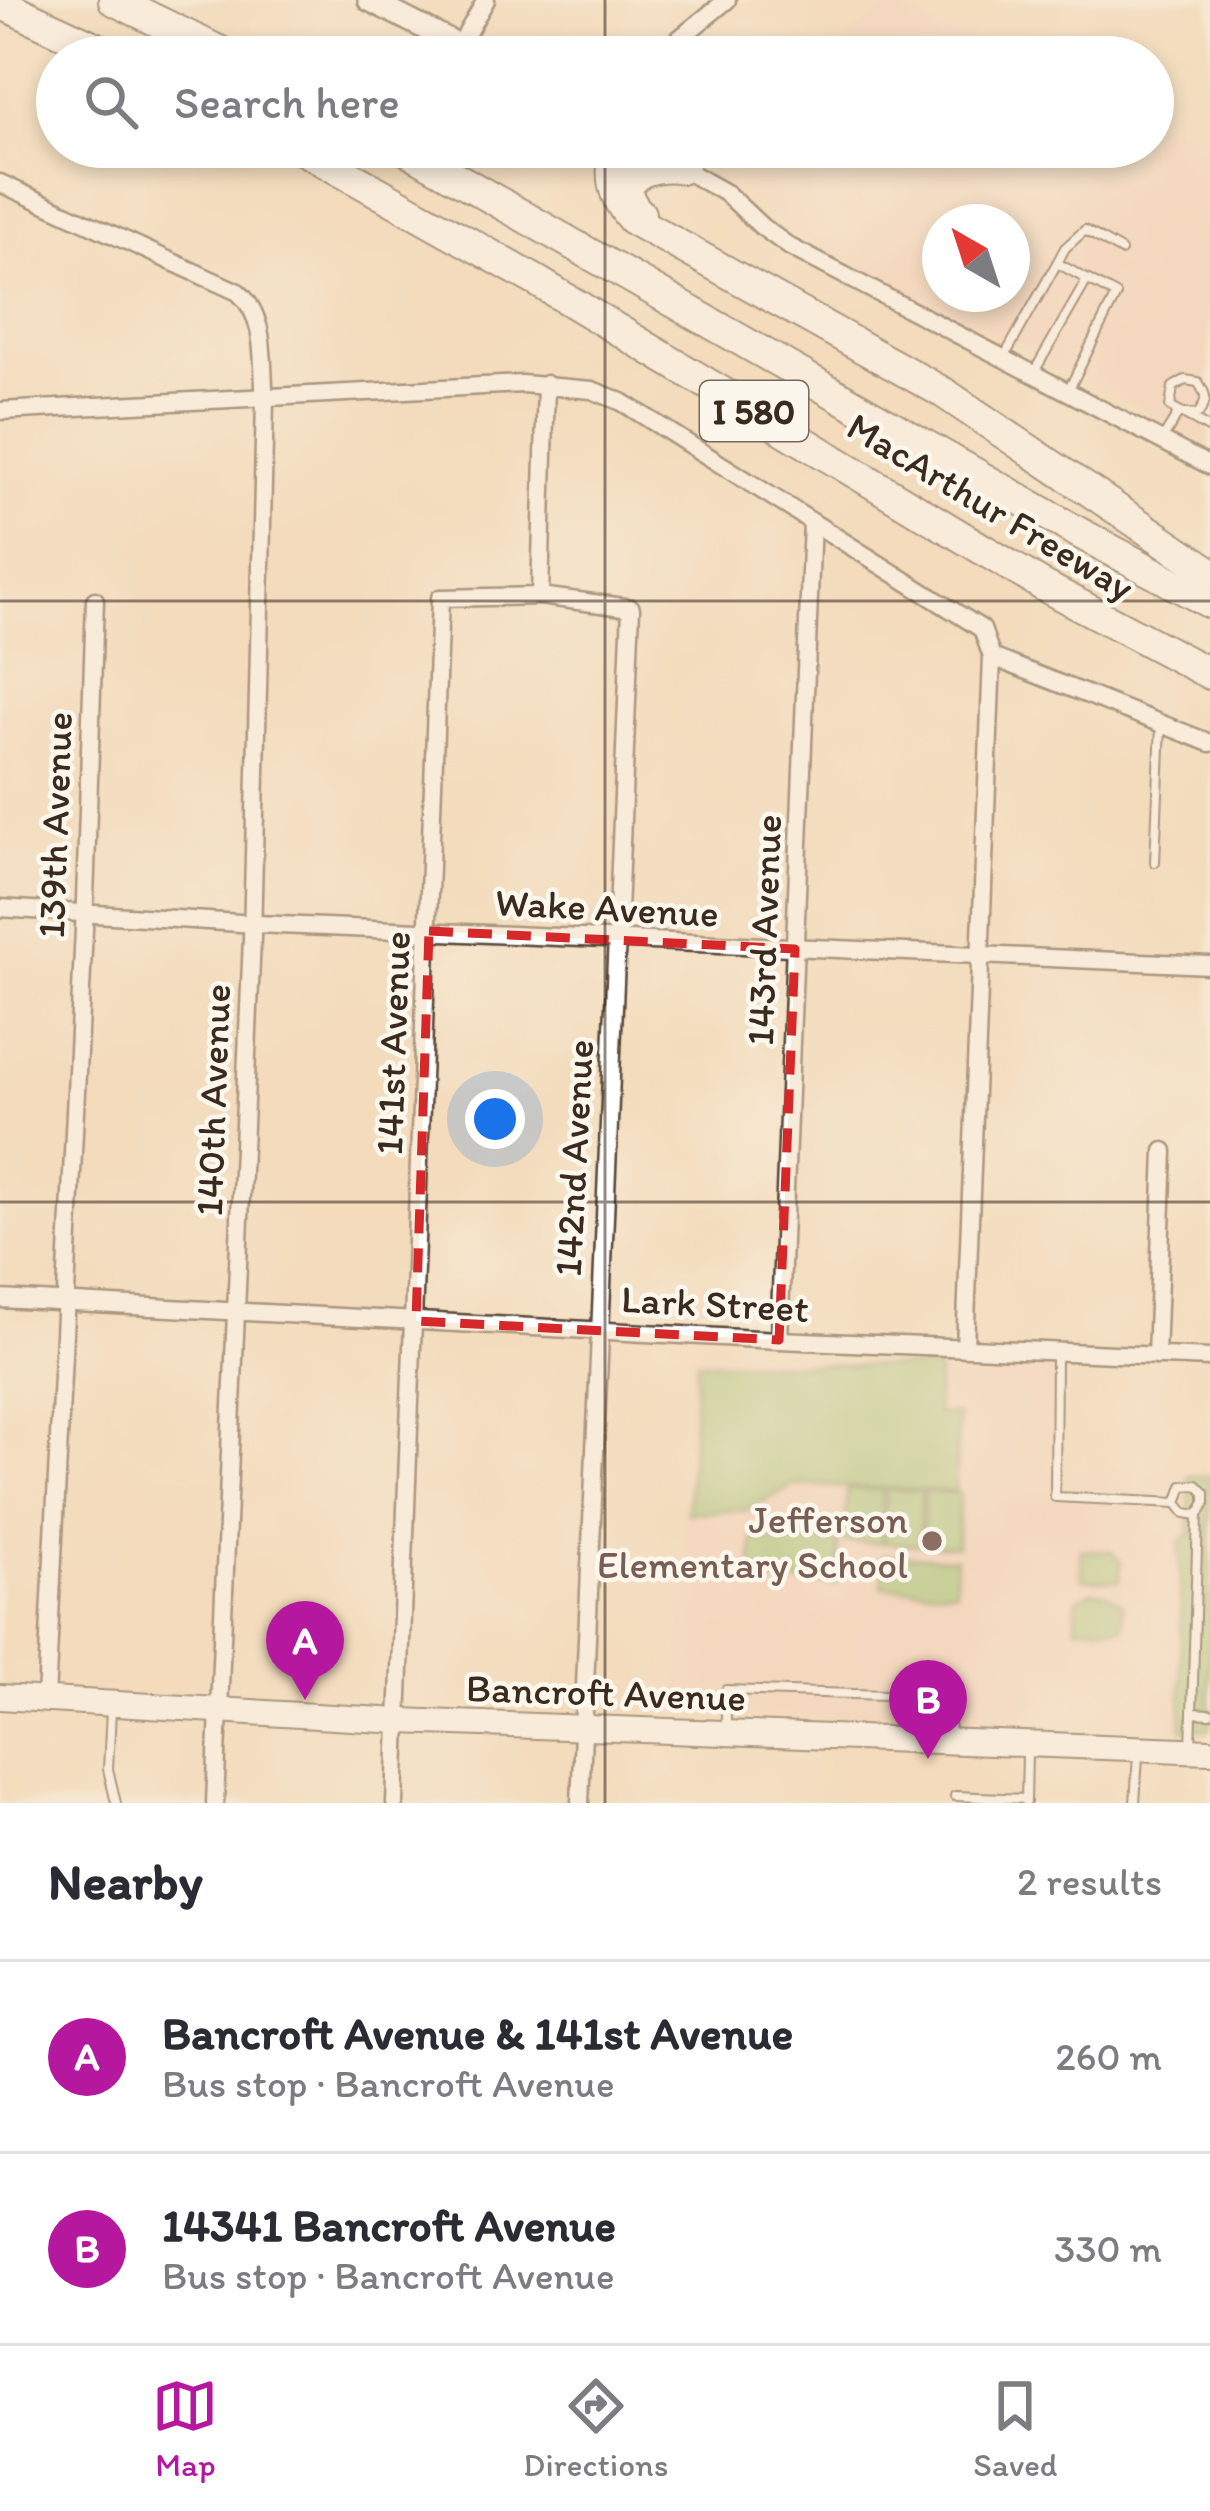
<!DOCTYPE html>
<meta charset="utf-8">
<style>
:root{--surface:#fff;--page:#f7f7f7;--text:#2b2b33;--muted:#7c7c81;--line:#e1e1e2;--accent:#b5179e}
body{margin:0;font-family:Itim,sans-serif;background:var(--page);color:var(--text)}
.compass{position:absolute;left:922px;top:204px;width:108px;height:108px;border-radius:50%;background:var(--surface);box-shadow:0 6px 18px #0003;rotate:321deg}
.you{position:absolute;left:495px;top:1119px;width:42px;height:42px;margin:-30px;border:9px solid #fff;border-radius:50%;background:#1a73e8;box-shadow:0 0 0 18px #1a73e833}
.badge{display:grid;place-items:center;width:78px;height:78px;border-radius:50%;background:var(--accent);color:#fff;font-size:39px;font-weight:700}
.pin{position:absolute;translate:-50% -99px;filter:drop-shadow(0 3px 6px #0008)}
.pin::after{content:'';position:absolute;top:63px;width:42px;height:36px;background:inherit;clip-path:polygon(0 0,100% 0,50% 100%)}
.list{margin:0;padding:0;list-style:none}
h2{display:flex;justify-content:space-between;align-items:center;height:156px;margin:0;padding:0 48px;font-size:51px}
h2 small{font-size:39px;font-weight:400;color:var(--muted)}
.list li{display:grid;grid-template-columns:78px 1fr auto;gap:36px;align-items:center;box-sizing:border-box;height:192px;padding:0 48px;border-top:3px solid var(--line)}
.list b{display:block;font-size:45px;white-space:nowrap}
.list p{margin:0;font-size:39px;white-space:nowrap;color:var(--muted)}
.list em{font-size:39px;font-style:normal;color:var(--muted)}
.icon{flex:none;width:66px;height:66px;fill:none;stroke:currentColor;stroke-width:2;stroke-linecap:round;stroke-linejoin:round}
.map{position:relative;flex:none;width:1210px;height:1803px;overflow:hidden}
.search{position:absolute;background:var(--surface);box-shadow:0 6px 18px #0003;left:36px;right:36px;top:36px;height:132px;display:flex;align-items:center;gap:30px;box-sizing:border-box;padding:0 42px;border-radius:66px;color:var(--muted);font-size:45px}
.sheet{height:540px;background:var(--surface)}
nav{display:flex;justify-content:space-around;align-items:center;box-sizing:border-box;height:168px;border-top:3px solid var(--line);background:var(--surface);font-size:33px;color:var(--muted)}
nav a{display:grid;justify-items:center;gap:6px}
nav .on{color:var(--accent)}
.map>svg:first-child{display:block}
.built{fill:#f4d3c0;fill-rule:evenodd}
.green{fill:#96c270;stroke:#687647;stroke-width:3}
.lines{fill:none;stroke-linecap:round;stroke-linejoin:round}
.service-casing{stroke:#574536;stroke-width:12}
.minor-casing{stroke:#574536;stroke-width:21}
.tertiary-casing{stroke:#574536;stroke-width:26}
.secondary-casing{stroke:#574536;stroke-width:28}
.motorway-casing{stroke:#574536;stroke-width:34}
.service{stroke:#fff;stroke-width:8}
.minor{stroke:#fff;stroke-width:16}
.tertiary{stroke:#fff;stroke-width:21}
.secondary{stroke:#fff;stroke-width:24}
.motorway{stroke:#fff;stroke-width:30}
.marked{fill:none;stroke:#d62828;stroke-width:9;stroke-dasharray:24 15;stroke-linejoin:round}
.grid{fill:none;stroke:#3b2a1e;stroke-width:3;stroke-opacity:0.55}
.education-dot{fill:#8d6e63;stroke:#fbf7ec;stroke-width:4.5}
.labels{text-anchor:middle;stroke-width:9;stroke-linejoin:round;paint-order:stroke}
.shield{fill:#fbf7ec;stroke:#75685c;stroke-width:3}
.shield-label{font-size:36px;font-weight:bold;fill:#3b2a1e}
.street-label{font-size:39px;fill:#3b2a1e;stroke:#fbf7ec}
.education-label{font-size:39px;fill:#785e54;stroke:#fbf7ec;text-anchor:end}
</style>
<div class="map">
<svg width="1210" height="1803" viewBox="0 0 1210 1803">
<rect width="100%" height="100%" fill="#fbf7ec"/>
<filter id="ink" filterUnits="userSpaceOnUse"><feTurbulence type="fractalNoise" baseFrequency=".00833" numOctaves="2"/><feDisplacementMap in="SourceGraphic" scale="24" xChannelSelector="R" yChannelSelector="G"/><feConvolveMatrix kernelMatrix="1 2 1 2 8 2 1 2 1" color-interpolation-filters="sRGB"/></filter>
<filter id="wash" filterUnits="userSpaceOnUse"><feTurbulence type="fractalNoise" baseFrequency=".004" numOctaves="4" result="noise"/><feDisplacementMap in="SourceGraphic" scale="48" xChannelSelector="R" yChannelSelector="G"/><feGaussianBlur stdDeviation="2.7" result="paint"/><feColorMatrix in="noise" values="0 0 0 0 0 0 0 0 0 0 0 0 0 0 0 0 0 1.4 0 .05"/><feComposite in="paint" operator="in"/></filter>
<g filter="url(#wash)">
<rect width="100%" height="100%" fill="#f3dbbb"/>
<g class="built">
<path d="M 890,7 L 1011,57 L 832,57 L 844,42 Z"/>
<path d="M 1153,115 L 1210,139 L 1210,443 L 775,221 L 737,179 L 762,147 L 1153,147 ZM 940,222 L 1012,222 L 1012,294 L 940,294 Z"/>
<path d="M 692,1354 L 1055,1368 L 1050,1469 L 1189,1476 L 1190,1535 L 1182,1556 L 1178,1638 L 1184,1646 L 1182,1729 L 675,1711 Z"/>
</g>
<g class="green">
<path d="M 697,1361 L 938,1368 L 936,1414 L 958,1415 L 955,1491 L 795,1485 L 746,1510 L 687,1513 Z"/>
<path d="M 1189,1476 L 1210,1476 L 1210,1730 L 1182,1729 L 1180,1541 L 1190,1535 Z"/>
<path d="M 847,1489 L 882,1490 L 881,1543 L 845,1542 Z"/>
<path d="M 886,1490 L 921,1491 L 919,1545 L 884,1543 Z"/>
<path d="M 924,1492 L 959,1493 L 957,1546 L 922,1545 Z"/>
<path d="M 753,1539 L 839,1543 L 836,1584 L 751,1581 Z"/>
<path d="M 1081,1550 L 1111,1551 L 1121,1562 L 1120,1581 L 1082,1579 Z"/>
<path d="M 884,1555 L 956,1558 L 955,1590 L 883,1587 Z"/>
<path d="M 1091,1591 C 1113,1592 1110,1597 1123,1604 L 1123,1627 L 1076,1626 L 1076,1601 Z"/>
</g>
</g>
<g filter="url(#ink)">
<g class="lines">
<g class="service-casing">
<g id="service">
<path d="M 1057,263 L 1065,248 L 1085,230 L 1121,251"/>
<path d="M 1003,359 L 1057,263 L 1116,295 L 1068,391"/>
<path d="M 1034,372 L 1087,280"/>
<path d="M 1178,414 L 1198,414 C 1208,401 1207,395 1198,382 L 1185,380 L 1173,387 L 1170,407 L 1210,429"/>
<path d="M 1163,438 L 1178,414"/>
<path d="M 1155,862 L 1161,725"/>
<path d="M 1056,1353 L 1055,1497 L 1177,1503"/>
<path d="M 111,1710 L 108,1769 L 116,1803"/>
<path d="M 1192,1713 L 1210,1714"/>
<path d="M 726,1729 L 726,1690 L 918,1696 L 948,1698 L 950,1739"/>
<path d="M 1191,1748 L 1198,1515 L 1205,1504 L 1205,1493 L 1197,1485 L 1183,1486 L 1177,1503 L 1185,1513 L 1198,1515"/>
<path d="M 955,1796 L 1026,1799"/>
<path d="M 1026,1802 L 1027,1751"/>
<path d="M 1135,1803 L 1138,1755"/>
</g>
</g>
<g class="minor-casing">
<g id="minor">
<path d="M 460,45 L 486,0"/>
<path d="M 664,57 L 674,43 L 727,0"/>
<path d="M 644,147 L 727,194 L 762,227 L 790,247 L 1210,466"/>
<path d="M 0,183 L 238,292 C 268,318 261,363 265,400 L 252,938 L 215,1803"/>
<path d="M 0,411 L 522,384 L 592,390 L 622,402 L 982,629 L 992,657 L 965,1348"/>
<path d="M 540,596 L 546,384"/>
<path d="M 992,657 L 1210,743"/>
<path d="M 0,908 L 256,924 L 1210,965"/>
<path d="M 0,1299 L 779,1340 L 1210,1358"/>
<path d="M 779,1340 L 812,522"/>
<path d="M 1156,1356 L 1164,1151"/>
<path d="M 46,1699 L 84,930 L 95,600"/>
<path d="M 395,1803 L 440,598 L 540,596 L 631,608 L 580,1803"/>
</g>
</g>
<g class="tertiary-casing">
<path id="tertiary" d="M 369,0 L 481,57"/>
</g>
<g class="secondary-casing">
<path id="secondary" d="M 0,1697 L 400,1721 L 1210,1751"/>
</g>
<g class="motorway-casing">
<g id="motorway">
<path d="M 114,0 L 231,57"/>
<path d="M 0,3 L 116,57"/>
<path d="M 298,147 L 535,280 L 1042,585 L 1210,674"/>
<path d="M 402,147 L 1074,530 L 1210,603"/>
<path d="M 616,147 C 609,177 612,196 632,219 L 944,393 L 1210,572"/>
<path d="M 640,214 C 606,180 650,161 683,168"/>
</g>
</g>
<use href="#service" class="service"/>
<use href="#minor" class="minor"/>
<use href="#tertiary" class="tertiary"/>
<use href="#secondary" class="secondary"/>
<use href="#motorway" class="motorway"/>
</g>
</g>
<path d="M0 0H1210V1803H0ZM 429,931 L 795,949 L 779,1340 L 416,1321 Z" fill="#f3dbbb" fill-opacity=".55" fill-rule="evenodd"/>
<path class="marked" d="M 429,931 L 795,949 L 779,1340 L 416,1321 Z"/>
<path class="grid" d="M 605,0 L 605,57M 605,147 L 605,1803M 0,601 L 1210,601M 0,1202 L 1210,1202"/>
<circle class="education-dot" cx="932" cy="1541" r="12"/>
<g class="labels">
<rect class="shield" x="700" y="381" width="108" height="60" rx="9"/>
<g class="shield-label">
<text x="754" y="424">I 580</text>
</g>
<g class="street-label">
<text transform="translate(991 506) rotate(31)" y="14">MacArthur Freeway</text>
<text transform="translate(54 825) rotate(-88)" y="14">139th Avenue</text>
<text transform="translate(607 907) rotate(3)" y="14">Wake Avenue</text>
<text transform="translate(763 930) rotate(-88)" y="14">143rd Avenue</text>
<text transform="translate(392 1043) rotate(-88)" y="14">141st Avenue</text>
<text transform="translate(212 1100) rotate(-88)" y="14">140th Avenue</text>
<text transform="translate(573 1158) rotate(-87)" y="14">142nd Avenue</text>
<text transform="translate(715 1303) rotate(3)" y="14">Lark Street</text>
<text transform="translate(606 1692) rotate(2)" y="14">Bancroft Avenue</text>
</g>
<g class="education-label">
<text x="908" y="1533">Jefferson<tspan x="908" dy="45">Elementary School</tspan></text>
</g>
</g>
</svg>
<svg class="compass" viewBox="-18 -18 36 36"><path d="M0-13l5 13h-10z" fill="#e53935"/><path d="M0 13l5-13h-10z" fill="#7c7c81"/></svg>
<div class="you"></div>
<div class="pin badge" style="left:305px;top:1700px">A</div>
<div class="pin badge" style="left:928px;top:1759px">B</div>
<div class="search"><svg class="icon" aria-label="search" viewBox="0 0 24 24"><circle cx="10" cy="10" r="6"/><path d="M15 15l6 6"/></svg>Search here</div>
</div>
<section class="sheet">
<h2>Nearby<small>2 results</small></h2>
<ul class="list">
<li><span class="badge">A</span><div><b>Bancroft Avenue &amp; 141st Avenue</b><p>Bus stop · Bancroft Avenue</p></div><em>260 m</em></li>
<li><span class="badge">B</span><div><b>14341 Bancroft Avenue</b><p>Bus stop · Bancroft Avenue</p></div><em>330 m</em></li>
</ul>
</section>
<nav>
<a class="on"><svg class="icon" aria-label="map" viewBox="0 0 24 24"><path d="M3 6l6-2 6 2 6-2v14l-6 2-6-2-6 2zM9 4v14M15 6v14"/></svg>Map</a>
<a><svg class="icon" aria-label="directions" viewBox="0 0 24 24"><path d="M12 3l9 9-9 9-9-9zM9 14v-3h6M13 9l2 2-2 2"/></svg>Directions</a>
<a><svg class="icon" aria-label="saved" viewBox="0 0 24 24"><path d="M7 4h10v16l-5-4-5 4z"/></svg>Saved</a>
</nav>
